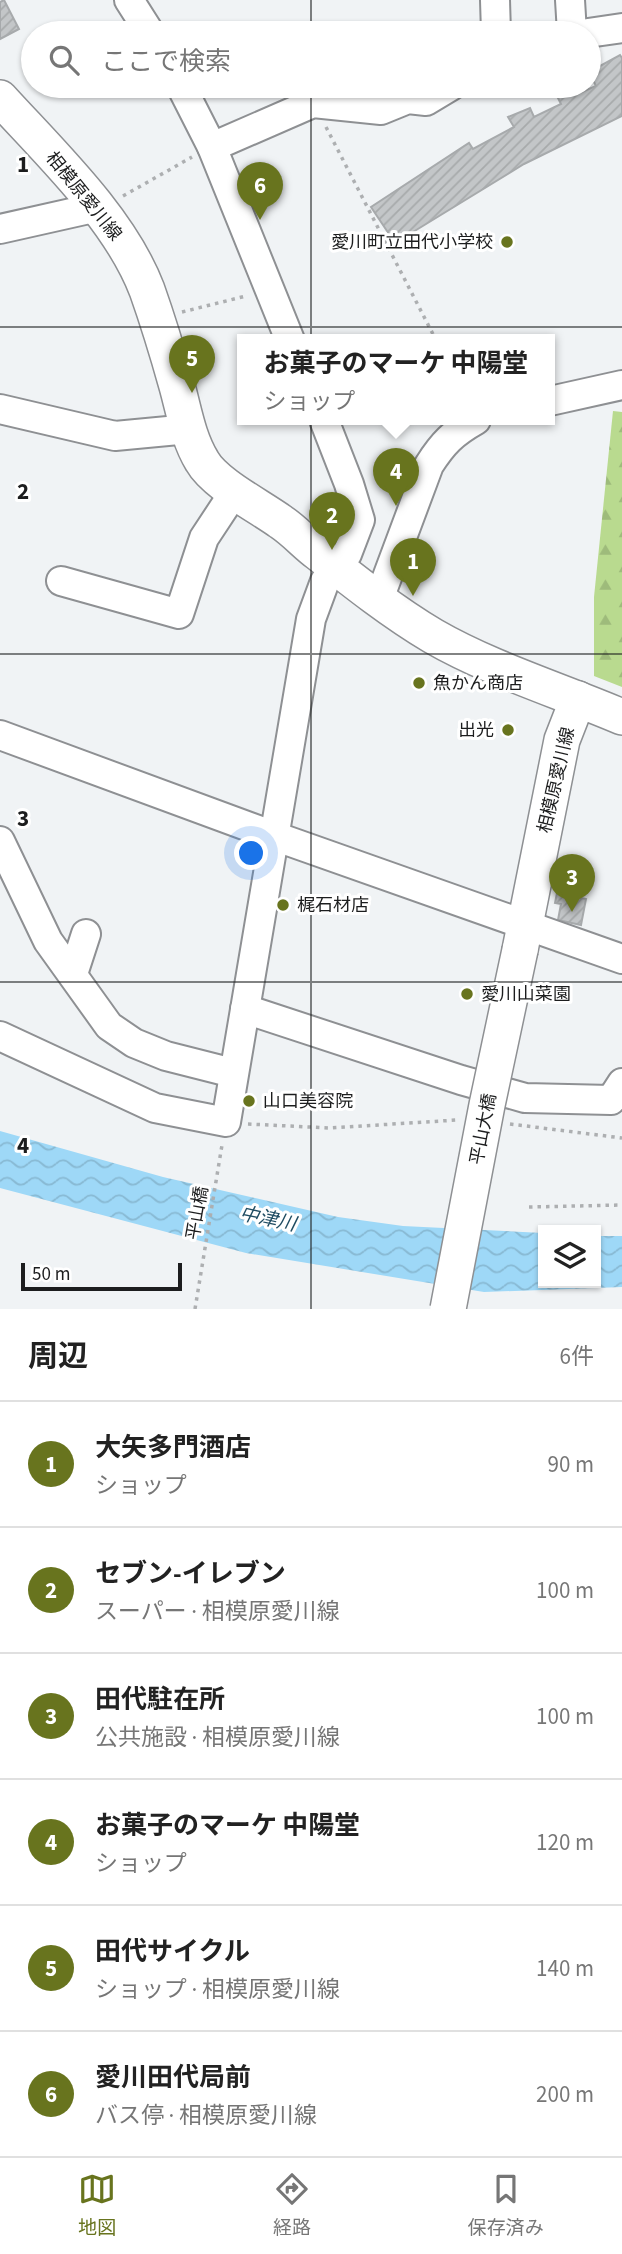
<!DOCTYPE html>
<html lang="ja">
<meta charset="utf-8">
<style>
:root{--surface:#fff;--page:#f2f2f2;--text:#222;--muted:#767676;--line:#e0e0e0;--accent:#68741e}
body{margin:0;font-family:"Source Sans 3","Noto Sans JP",sans-serif;background:var(--page);color:var(--text)}
.controls{position:absolute;right:21px;bottom:21px;display:grid;overflow:hidden;border-radius:0px;box-shadow:0 2px 5px #0004}
.controls button{width:63px;height:63px;display:grid;place-items:center;padding:0;border:0;border-bottom:2px solid var(--line);background:var(--surface);color:var(--text);font:35px sans-serif}
.scale{position:absolute;left:21px;bottom:18px;width:161px;box-sizing:border-box;padding-left:7px;border:4px solid #1c1d1e;border-top:0;font-size:19px;line-height:24px;white-space:nowrap;color:#1c1d1e;-webkit-text-stroke:5px #fff;paint-order:stroke}
.you{position:absolute;left:252px;top:854px;width:24px;height:24px;margin:-18px;border:5px solid #fff;border-radius:50%;background:#1a73e8;box-shadow:0 0 0 10px #1a73e833}
.badge{display:grid;place-items:center;width:46px;height:46px;border-radius:50%;background:var(--accent);color:#fff;font-size:23px;font-weight:700}
.pin{position:absolute;translate:-50% -58px;filter:drop-shadow(0 2px 4px #0008)}
.pin::after{content:'';position:absolute;top:37px;width:24px;height:21px;background:inherit;clip-path:polygon(0 0,100% 0,50% 100%)}
.popup{position:absolute;left:237px;top:334px;width:318px;height:91px;box-sizing:border-box;display:grid;place-content:center;border-radius:0px;background:var(--surface);filter:drop-shadow(0 2px 5px #0005);font-size:23px;white-space:nowrap;color:var(--muted)}
.popup b{font-size:26px;color:var(--text)}
.popup::after{content:'';position:absolute;left:50%;top:100%;margin-left:-14px;border:14px solid transparent;border-top-color:var(--surface)}
.list{margin:0;padding:0;list-style:none}
h2{display:flex;justify-content:space-between;align-items:center;height:91px;margin:0;padding:0 28px;font-size:30px}
h2 small{font-size:23px;font-weight:400;color:var(--muted)}
.list li{display:grid;grid-template-columns:46px 1fr auto;gap:21px;align-items:center;box-sizing:border-box;height:126px;padding:0 28px;border-top:2px solid var(--line)}
.list b{display:block;font-size:26px;white-space:nowrap}
.list p{margin:0;font-size:23px;white-space:nowrap;color:var(--muted)}
.list em{font-size:23px;font-style:normal;color:var(--muted)}
.icon{flex:none;width:38px;height:38px;fill:none;stroke:currentColor;stroke-width:2;stroke-linecap:round;stroke-linejoin:round}
.map{position:relative;flex:none;width:622px;height:1309px;overflow:hidden}
.search{position:absolute;background:var(--surface);box-shadow:0 2px 5px #0004;left:21px;right:21px;top:21px;height:77px;display:flex;align-items:center;gap:18px;box-sizing:border-box;padding:0 24px;border-radius:38px;color:var(--muted);font-size:26px}
.sheet{height:847px;background:var(--surface)}
nav{display:flex;justify-content:space-around;align-items:center;box-sizing:border-box;height:98px;border-top:2px solid var(--line);background:var(--surface);font-size:19px;color:var(--muted)}
nav a{display:grid;justify-items:center;gap:4px}
nav .on{color:var(--accent)}
.map>svg:first-child{display:block}
.forest{fill:url(#forest-firs)}
.water{fill:url(#water-waves)}
.building{fill:url(#building-hatch);stroke:#a7aaac;stroke-width:2}
.lines{fill:none;stroke-linecap:round;stroke-linejoin:round}
.minor-casing{stroke:#8e9093;stroke-width:32}
.major-casing{stroke:#8e9093;stroke-width:38}
.path{stroke:#adafb1;stroke-width:3.5;stroke-dasharray:3.5 5;stroke-linecap:butt}
.minor{stroke:#fff;stroke-width:28}
.major{stroke:#fff;stroke-width:35}
.major-bridge-casing{stroke:#8e9093;stroke-width:38;stroke-linecap:butt}
.major-bridge{stroke:#fff;stroke-width:35}
.grid{fill:none;stroke:#1c1d1e;stroke-width:2;stroke-opacity:0.55}
.poi-dot{fill:#68741e;stroke:#fff;stroke-width:2.5}
.labels{text-anchor:middle;stroke-width:6;stroke-linejoin:round;paint-order:stroke}
.street-label{font-size:18px;fill:#1c1d1e;stroke:#fff}
.poi-label{font-size:18px;fill:#1c1d1e;stroke:#fff;text-anchor:start}
.water-label{font-size:19px;font-style:italic;fill:#204d63;stroke:#fff}
.grid-label{font-size:23px;text-anchor:middle;font-weight:bold;fill:#1c1d1e;stroke:#fff;stroke-width:6;stroke-linejoin:round;paint-order:stroke}
</style>
<div class="map">
<svg width="622" height="1309" viewBox="0 0 622 1309">
<defs>
<pattern id="forest-firs" width="22" height="20" patternUnits="userSpaceOnUse" patternTransform="scale(1.75)"><rect width="22" height="20" fill="#b9da8f"/><path d="M5 1l3.5 6h-7zM16 11l3.5 6h-7z" fill="#9ebb7b"/></pattern>
<pattern id="water-waves" width="16" height="10" patternUnits="userSpaceOnUse" patternTransform="scale(1.75)"><rect width="16" height="10" fill="#9ed8f7"/><path d="M0 5q4-4 8 0t8 0" fill="none" stroke="#88b9d3"/></pattern>
<pattern id="building-hatch" width="6" height="6" patternUnits="userSpaceOnUse" patternTransform="scale(1.75)"><rect width="6" height="6" fill="#c3c6c8"/><path d="M-1 1l2-2M0 6l6-6M5 7l2-2" fill="none" stroke="#a7aaab"/></pattern>
</defs>
<rect width="100%" height="100%" fill="#f0f3f5"/>
<path class="forest" d="M 613,411 L 622,412 L 622,687 L 594,676 L 594,597 Z"/>
<path class="water" d="M 0,1131 L 163,1177 L 338,1217 L 403,1226 L 543,1233 L 543,1283 L 596,1283 L 596,1236 L 622,1236 L 622,1287 L 484,1292 L 246,1253 L 0,1188 Z"/>
<g class="building">
<path d="M 4,0 L 19,29 L 0,39 L 0,2 Z"/>
<path d="M 620,55 L 622,58 L 622,116 L 524,164 L 395,243 L 371,207 L 469,143 L 473,149 L 514,127 L 508,117 L 530,108 L 534,117 L 561,104 L 554,90 L 564,86 L 579,86 L 582,92 L 596,86 L 589,72 Z"/>
<path d="M 557,893 L 586,899 L 581,925 L 558,920 L 561,904 L 555,903 Z"/>
</g>
<g class="lines">
<g class="minor-casing">
<g id="minor">
<path d="M 129,0 L 150,33"/>
<path d="M 495,0 L 496,33"/>
<path d="M 570,0 L 572,33"/>
<path d="M 588,33 L 622,28"/>
<path d="M 181,86 L 212,147 L 290,340"/>
<path d="M 212,147 L 313,103 L 381,110 L 408,99 L 426,101 L 451,86"/>
<path d="M 0,229 L 98,207"/>
<path d="M 550,401 L 622,385"/>
<path d="M 0,409 L 115,436 L 189,429"/>
<path d="M 61,581 L 179,614 L 204,538 L 235,491"/>
<path d="M 379,599 L 429,465 C 443,443 453,433 476,420"/>
<path d="M 0,735 L 274,836 L 622,959"/>
<path d="M 0,841 L 48,941 L 109,1026 L 134,1043 L 166,1056 L 233,1073"/>
<path d="M 73,974 L 86,934"/>
<path d="M 245,1009 L 461,1080 L 525,1098 L 611,1100 L 622,1083"/>
<path d="M 0,1036 L 155,1108 L 226,1122 L 311,619 L 325,581 L 347,554 L 360,520 L 349,484 L 324,420"/>
</g>
</g>
<g class="major-casing">
<g id="major">
<path d="M 0,98 C 51,154 120,219 147,290 C 158,321 168,354 177,386 C 184,411 188,438 202,461 C 215,484 259,506 281,522 C 293,530 302,540 313,549 C 351,579 391,611 433,636 C 490,669 561,691 622,717"/>
<path d="M 520,950 L 562,740 L 578,699"/>
</g>
</g>
<g class="path">
<path d="M 325,33 L 335,24"/>
<path d="M 326,127 L 436,340"/>
<path d="M 123,196 L 192,157"/>
<path d="M 182,312 L 246,296"/>
<path d="M 248,1124 L 330,1128 L 457,1120"/>
<path d="M 510,1124 L 622,1138"/>
<path d="M 529,1207 L 622,1205"/>
<path d="M 195,1309 L 222,1145"/>
</g>
<use href="#minor" class="minor"/>
<use href="#major" class="major"/>
<g class="major-bridge-casing">
<path id="major-bridge" d="M 448,1309 L 487,1105 L 520,950"/>
</g>
<use href="#major-bridge" class="major-bridge"/>
</g>
<path class="grid" d="M 311,0 L 311,33M 311,86 L 311,1309M 0,327 L 622,327M 0,654 L 622,654M 0,982 L 622,982"/>
<g class="poi-dot">
<circle cx="507" cy="242" r="7"/>
<circle cx="419" cy="683" r="7"/>
<circle cx="508" cy="730" r="7"/>
<circle cx="283" cy="905" r="7"/>
<circle cx="467" cy="994" r="7"/>
<circle cx="249" cy="1101" r="7"/>
</g>
<g class="labels">
<g class="street-label">
<text transform="translate(84 196) rotate(51)" y="6">相模原愛川線</text>
<text transform="translate(556 780) rotate(-77)" y="6">相模原愛川線</text>
<text transform="translate(483 1129) rotate(-79)" y="6">平山大橋</text>
<text transform="translate(197 1213) rotate(-80)" y="6">平山橋</text>
</g>
<g class="poi-label">
<text x="493" y="248" text-anchor="end">愛川町立田代小学校</text>
<text x="433" y="689">魚かん商店</text>
<text x="494" y="736" text-anchor="end">出光</text>
<text x="297" y="911">梶石材店</text>
<text x="481" y="1000">愛川山菜園</text>
<text x="263" y="1107">山口美容院</text>
</g>
<g class="water-label">
<text transform="translate(268 1218) rotate(12)" y="7">中津川</text>
</g>
</g>
<g class="grid-label">
<text x="23" y="172">1</text>
<text x="23" y="499">2</text>
<text x="23" y="826">3</text>
<text x="23" y="1153">4</text>
</g>
</svg>
<div class="controls">
<button><svg class="icon" aria-label="layers" viewBox="0 0 24 24"><path d="M12 4l9 5-9 5-9-5zM3 14l9 5 9-5"/></svg></button>
</div>
<div class="scale">50 m</div>
<div class="you"></div>
<div class="pin badge" style="left:413px;top:596px">1</div>
<div class="pin badge" style="left:332px;top:550px">2</div>
<div class="pin badge" style="left:572px;top:912px">3</div>
<div class="pin badge" style="left:396px;top:506px">4</div>
<div class="popup"><b>お菓子のマーケ 中陽堂</b>ショップ</div>
<div class="pin badge" style="left:192px;top:393px">5</div>
<div class="pin badge" style="left:260px;top:220px">6</div>
<div class="search"><svg class="icon" aria-label="search" viewBox="0 0 24 24"><circle cx="10" cy="10" r="6"/><path d="M15 15l6 6"/></svg>ここで検索</div>
</div>
<section class="sheet">
<h2>周辺<small>6件</small></h2>
<ul class="list">
<li><span class="badge">1</span><div><b>大矢多門酒店</b><p>ショップ</p></div><em>90 m</em></li>
<li><span class="badge">2</span><div><b>セブン-イレブン</b><p>スーパー · 相模原愛川線</p></div><em>100 m</em></li>
<li><span class="badge">3</span><div><b>田代駐在所</b><p>公共施設 · 相模原愛川線</p></div><em>100 m</em></li>
<li><span class="badge">4</span><div><b>お菓子のマーケ 中陽堂</b><p>ショップ</p></div><em>120 m</em></li>
<li><span class="badge">5</span><div><b>田代サイクル</b><p>ショップ · 相模原愛川線</p></div><em>140 m</em></li>
<li><span class="badge">6</span><div><b>愛川田代局前</b><p>バス停 · 相模原愛川線</p></div><em>200 m</em></li>
</ul>
</section>
<nav>
<a class="on"><svg class="icon" aria-label="map" viewBox="0 0 24 24"><path d="M3 6l6-2 6 2 6-2v14l-6 2-6-2-6 2zM9 4v14M15 6v14"/></svg>地図</a>
<a><svg class="icon" aria-label="directions" viewBox="0 0 24 24"><path d="M12 3l9 9-9 9-9-9zM9 14v-3h6M13 9l2 2-2 2"/></svg>経路</a>
<a><svg class="icon" aria-label="saved" viewBox="0 0 24 24"><path d="M7 4h10v16l-5-4-5 4z"/></svg>保存済み</a>
</nav>
